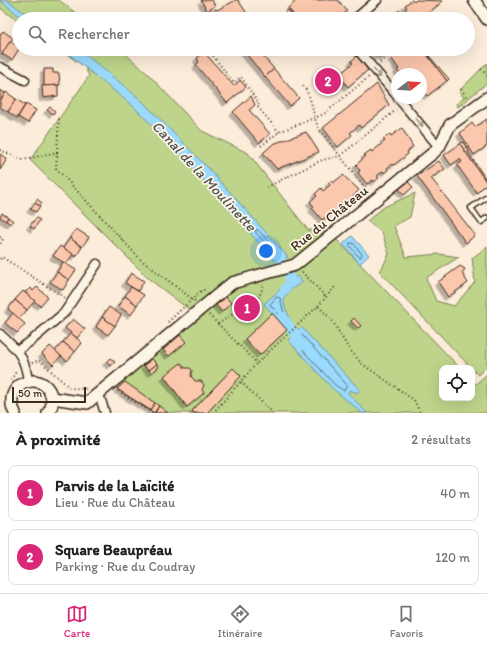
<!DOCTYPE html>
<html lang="fr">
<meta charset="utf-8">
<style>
:root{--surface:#fff;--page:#f2f2f2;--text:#202124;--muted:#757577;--line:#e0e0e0;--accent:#db2777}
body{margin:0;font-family:Itim,sans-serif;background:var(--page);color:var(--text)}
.controls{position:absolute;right:12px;bottom:12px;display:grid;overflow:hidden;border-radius:8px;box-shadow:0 4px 16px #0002}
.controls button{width:36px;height:36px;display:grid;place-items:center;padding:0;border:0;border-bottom:1px solid var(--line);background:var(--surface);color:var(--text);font:20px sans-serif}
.compass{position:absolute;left:391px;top:68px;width:36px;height:36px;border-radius:50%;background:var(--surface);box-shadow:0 4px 16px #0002;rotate:73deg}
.scale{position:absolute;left:12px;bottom:10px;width:74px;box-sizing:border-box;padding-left:4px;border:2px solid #3b2a1e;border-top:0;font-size:11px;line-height:14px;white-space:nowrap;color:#3b2a1e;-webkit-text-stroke:3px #fcf5e5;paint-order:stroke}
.you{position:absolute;left:266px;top:251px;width:14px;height:14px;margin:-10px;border:3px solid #fff;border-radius:50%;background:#1a73e8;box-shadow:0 0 0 6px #1a73e833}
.badge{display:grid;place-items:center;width:26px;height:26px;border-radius:50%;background:var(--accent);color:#fff;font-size:13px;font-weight:700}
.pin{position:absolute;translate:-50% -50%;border:2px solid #fff;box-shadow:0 1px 4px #0006}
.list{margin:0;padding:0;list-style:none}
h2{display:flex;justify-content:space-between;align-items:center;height:52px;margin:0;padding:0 16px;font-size:17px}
h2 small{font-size:13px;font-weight:400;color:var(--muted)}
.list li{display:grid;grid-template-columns:26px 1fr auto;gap:12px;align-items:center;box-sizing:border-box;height:56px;margin:0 8px 8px;padding:0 8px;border:1px solid var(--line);border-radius:8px}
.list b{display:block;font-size:15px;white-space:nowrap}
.list p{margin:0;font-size:13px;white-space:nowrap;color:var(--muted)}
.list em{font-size:13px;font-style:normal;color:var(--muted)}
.icon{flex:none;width:22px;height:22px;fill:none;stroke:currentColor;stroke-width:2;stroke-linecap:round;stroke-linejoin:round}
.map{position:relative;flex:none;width:487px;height:413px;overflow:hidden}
.search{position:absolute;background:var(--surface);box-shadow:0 4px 16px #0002;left:12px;right:12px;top:12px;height:44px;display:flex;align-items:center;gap:10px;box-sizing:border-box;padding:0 14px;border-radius:22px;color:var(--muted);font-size:15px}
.sheet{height:180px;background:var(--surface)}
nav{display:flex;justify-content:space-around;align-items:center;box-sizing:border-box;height:56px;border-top:1px solid var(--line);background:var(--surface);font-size:11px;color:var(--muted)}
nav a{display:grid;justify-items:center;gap:2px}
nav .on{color:var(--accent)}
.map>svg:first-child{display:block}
.green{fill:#bdd48a;stroke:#7c7f54}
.water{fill:#9adafc;stroke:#7494a3}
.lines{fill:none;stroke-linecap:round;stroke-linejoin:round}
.shore{stroke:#617077;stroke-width:1}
.canal{stroke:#9adafc;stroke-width:10}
.building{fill:#fcc8ad;stroke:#3b2a1e;filter:url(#shadow)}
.lane-casing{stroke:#3b2a1e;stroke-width:7}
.street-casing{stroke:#3b2a1e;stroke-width:11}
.secondary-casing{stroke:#3b2a1e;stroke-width:14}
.path{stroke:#3b2a1e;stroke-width:2;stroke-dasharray:1 3;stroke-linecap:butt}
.lane{stroke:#fcf5e5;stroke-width:4}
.street{stroke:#fcf5e5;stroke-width:8}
.secondary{stroke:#fcf5e5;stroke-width:11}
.oneway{stroke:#9c9082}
.labels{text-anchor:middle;stroke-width:3.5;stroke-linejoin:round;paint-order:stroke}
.street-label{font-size:14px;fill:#3b2a1e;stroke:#fcf5e5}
.water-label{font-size:15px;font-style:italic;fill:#535656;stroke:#fcf5e5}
</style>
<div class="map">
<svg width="487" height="413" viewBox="0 0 487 413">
<defs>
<filter id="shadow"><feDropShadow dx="-3.5" dy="3.5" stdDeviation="0" flood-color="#0004"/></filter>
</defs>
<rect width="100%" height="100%" fill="#fcecda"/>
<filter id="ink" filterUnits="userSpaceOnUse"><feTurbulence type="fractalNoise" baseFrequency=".025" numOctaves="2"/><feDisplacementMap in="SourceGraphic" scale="8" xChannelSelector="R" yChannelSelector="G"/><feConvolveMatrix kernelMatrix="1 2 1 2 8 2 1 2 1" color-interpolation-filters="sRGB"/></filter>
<g filter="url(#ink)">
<g class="green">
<path d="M 0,0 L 59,0 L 83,19 L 19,19 L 19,22 L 0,8 Z"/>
<path d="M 59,49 L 120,49 L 147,73 L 202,131 L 248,153 L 308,230 L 326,231 L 337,240 L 460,368 L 442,368 L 442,398 L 472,398 L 472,380 L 476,384 L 487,374 L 487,413 L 153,413 L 111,385 L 195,314 L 149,279 L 30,160 L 89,76 L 85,67 Z"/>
<path d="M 487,63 L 487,83 L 458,107 L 456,104 L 464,98 L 459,91 Z"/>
<path d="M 415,193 L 410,217 L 394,226 L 406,257 L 439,254 L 459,257 L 426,278 L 436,301 L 454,306 L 475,282 L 472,258 L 487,247 L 487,366 L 478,375 L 380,272 L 389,254 L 382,233 L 367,221 L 384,207 Z"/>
</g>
<g class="water">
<path d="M 0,0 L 7,0 L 33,19 L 23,19 Z"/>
<path d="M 62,49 L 79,49 L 140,99 L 209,169 L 288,257 L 275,261 L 176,149 L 133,106 Z"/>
<path d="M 352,236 L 369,255 L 360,264 L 343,244 Z"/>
<path d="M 298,276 L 302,282 C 278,298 281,299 293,325 L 287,330 L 264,304 L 287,283 L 286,280 Z"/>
<path d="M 301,327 L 360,390 L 357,393 L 350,390 L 348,393 L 367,413 L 362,413 L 332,388 L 288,340 Z"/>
</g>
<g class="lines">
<g class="shore">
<path d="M 256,230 L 258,230 L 279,252 L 278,255 L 276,255 L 256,233 Z"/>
<path d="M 350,243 L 353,243 L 362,254 L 361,257 L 359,257 L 350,246 Z"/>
<path d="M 277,297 L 280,298 L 285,317 L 284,319 L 270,305 Z"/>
<path d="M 299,334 L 302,335 L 347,385 L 344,391 L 335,385 L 294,341 Z"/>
</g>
<g class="canal">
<path d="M 272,249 L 279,256 L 291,281 L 285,289"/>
<path d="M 283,317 L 302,345"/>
</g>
</g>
<g class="building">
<path d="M 201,0 L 212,0 L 215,6 L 207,11 Z"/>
<path d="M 236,0 L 238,0 L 248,15 L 241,19 L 216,19 L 212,11 L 216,9 L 217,10 Z"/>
<path d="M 297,0 L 338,0 L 347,11 L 340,17 L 338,15 L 333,19 L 297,19 L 288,8 Z"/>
<path d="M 412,0 L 414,2 L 416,0 L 443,1 L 421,19 L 400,19 L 395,13 L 400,10 L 402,12 L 407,8 L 405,5 Z"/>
<path d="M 288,10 L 294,17 L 292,19 L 278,19 Z"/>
<path d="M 395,13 L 400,19 L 389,19 Z"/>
<path d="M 3,31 L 13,38 L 2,54 L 0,52 L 0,35 Z"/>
<path d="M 10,41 L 19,47 L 19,49 L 12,60 L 2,54 Z"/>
<path d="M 242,49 L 257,49 L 274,69 L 265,77 Z"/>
<path d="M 374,49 L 386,49 L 389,52 L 383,58 L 381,55 L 378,57 Z"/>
<path d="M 398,49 L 423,49 L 447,81 L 427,96 L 422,90 L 426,86 L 421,81 L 421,74 L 400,74 L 397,70 L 399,69 L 391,58 L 398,52 L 401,53 Z"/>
<path d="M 423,49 L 449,79 L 447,81 Z"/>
<path d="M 204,52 L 234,86 L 240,80 L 246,87 L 227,103 L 196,65 L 199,62 L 197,58 Z"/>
<path d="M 357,56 L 368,70 L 348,87 L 339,75 L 353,63 L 351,61 Z"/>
<path d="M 44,69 L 53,69 L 53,73 L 59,73 L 60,85 L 44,86 Z"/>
<path d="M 274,69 L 299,98 L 290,106 L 265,77 Z"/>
<path d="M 377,84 L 389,105 L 361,128 L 359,125 L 350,133 L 352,135 L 338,147 L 323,128 Z"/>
<path d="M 58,85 L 58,96 L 43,98 L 42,86 Z"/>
<path d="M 0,90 L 5,93 L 0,101 Z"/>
<path d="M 6,92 L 16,99 L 8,112 L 0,107 L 0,101 Z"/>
<path d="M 251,96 L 255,105 L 249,110 L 270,134 L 259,143 L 233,112 Z"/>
<path d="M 16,99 L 25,105 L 17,118 L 8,112 Z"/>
<path d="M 26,104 L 36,110 L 28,123 L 18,117 Z"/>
<path d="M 50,107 L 55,111 L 53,114 L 47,110 Z"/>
<path d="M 487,119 L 487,146 L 474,155 L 460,133 L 472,123 L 475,127 Z"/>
<path d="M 402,128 L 413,147 L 407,152 L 408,154 L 394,165 L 393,164 L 387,168 L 388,170 L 384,173 L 383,171 L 377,176 L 379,178 L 374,182 L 373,180 L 367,184 L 358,173 L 360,171 L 356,165 L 366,156 L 364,155 L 371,150 L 372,152 L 385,141 L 383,139 L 390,134 L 391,136 Z"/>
<path d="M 306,132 L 319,152 L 277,169 L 263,153 L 273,144 Z"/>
<path d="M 463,142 L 469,151 L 468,152 L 487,181 L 487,183 L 460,144 Z"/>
<path d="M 460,144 L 487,183 L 477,193 L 457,165 L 462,162 L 460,159 L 451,165 L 444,155 Z"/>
<path d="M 0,154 L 7,159 L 0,170 Z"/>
<path d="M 439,161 L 445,169 L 431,178 L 475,235 L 466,243 L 417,176 Z"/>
<path d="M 343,175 L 359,190 L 345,205 L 343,203 L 338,207 L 339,209 L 328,218 L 327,216 L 322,220 L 312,208 L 314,207 L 310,201 L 317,196 L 315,194 L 321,188 L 323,191 L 330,185 L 328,183 L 331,181 L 333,183 Z"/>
<path d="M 408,182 L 413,187 L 404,195 L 399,189 Z"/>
<path d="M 37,199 L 42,203 L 40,206 L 35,203 Z"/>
<path d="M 35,203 L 40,206 L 36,212 L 30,209 Z"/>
<path d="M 2,213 L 8,217 L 6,221 L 0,217 Z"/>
<path d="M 8,217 L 13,221 L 11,224 L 6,221 Z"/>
<path d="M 36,218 L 40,220 L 34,229 L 30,226 Z"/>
<path d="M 76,229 L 89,237 L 82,247 L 70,238 Z"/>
<path d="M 70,238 L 82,247 L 76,257 L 63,248 Z"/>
<path d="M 60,246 L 73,254 L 66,264 L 53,256 Z"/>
<path d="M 63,262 L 76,270 L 69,280 L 57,272 Z"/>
<path d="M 460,266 L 465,269 L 462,273 L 468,283 L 448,297 L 438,282 Z"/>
<path d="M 57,272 L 69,280 L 63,290 L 50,282 Z"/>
<path d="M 131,273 L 144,281 L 138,291 L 125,283 Z"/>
<path d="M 37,287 L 48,297 L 40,306 L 25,292 L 31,288 L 33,291 Z"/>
<path d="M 131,287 L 144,295 L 137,305 L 125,296 Z"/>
<path d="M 23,291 L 35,301 L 27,310 L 15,300 Z"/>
<path d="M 125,296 L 137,305 L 131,315 L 118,306 Z"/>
<path d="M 226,297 L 231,303 L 222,312 L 216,305 Z"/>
<path d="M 15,300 L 27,310 L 19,319 L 8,309 Z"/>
<path d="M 109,307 L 121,315 L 115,326 L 102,317 Z"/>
<path d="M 13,313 L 25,324 L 17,333 L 5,323 Z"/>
<path d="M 272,313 L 287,330 L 260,355 L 245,339 Z"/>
<path d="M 102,317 L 115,326 L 108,335 L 96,327 Z"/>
<path d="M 354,318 L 361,326 L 358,328 L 351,321 Z"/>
<path d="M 73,319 L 85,329 L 77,338 L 65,328 Z"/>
<path d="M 71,333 L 82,343 L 75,352 L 63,342 Z"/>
<path d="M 180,335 L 186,342 L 169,356 L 163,350 Z"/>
<path d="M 63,342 L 75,352 L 67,361 L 55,351 Z"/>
<path d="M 50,346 L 61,356 L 53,365 L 42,354 Z"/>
<path d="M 110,358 L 115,362 L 111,366 L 106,362 Z"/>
<path d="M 152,359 L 157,364 L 149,370 L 144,366 Z"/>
<path d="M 181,363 L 185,368 L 190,368 L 192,370 L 191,376 L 195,381 L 201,381 L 204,385 L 202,390 L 204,393 L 187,407 L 164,376 Z"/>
<path d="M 157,364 L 159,367 L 151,373 L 149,370 Z"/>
<path d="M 233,368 L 241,376 L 207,413 L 194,413 L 192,411 Z"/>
<path d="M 125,382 L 155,403 L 150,410 L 117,389 Z"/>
<path d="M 155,403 L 159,406 L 154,413 L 150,410 Z"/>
<path d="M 159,406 L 168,413 L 155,413 Z"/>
</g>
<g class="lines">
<g class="lane-casing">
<path id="lane" d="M 487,197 L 471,208 L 481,222 L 487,218"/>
</g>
<g class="street-casing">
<g id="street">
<path d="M 355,19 L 377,0"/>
<path d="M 357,49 L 397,96"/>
<path d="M 0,67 L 25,80"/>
<path d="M 398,98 L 439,147"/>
<path d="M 0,334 C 18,350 25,357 28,381"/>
<path d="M 18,350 L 31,341 L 64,313 L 97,264"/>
<path d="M 99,394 L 105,413"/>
</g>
</g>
<g class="secondary-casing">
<g id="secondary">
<path d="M 474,0 L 487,19"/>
<path d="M 52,398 L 87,403 L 232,283 L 295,265 L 433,153 L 439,147 L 450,125 L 487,98"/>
<path d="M 15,413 C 0,385 42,367 51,395 C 53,401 52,408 48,413"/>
</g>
</g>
<g class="path">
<path d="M 213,56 L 234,83 L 241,77 L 259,104 L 257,106 L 279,132"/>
<path d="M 380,63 L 394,52 L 392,49"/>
<path d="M 481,69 L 487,75"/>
<path d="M 303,86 C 313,97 312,115 319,129 L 369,193"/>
<path d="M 461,89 L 468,99"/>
<path d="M 261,146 L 279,132 L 324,114 L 370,76"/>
<path d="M 0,150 L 23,160 L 57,152 L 56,168 L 141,260 L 195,301"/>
<path d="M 57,152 L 59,118"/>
<path d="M 267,187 L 322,160 L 340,156 L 396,110"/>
<path d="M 0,237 L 3,239 L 0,244"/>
<path d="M 0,259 L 2,257 L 65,298"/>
<path d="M 302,272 L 326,297"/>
<path d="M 318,306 L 336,286"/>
<path d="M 209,315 L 257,363 L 318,306 L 332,320 L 347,346 L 361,363 L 414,400 L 420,413"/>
<path d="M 168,322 L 202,290 L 207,290"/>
<path d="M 218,324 L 259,297 L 264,284"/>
<path d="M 32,363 L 39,360 L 70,388 L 88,389"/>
<path d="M 11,380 L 17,370"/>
<path d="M 241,382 L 273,413"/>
<path d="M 118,391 L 152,413"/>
<path d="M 213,413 L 257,363"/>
</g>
<use href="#lane" class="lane"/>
<use href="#street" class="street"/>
<use href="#secondary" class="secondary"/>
</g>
<defs><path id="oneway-shaft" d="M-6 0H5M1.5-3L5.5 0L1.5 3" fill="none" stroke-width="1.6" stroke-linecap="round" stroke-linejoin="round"/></defs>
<g class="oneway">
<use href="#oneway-shaft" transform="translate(377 73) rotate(50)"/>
<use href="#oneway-shaft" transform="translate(419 122) rotate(50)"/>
</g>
</g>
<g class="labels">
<g class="street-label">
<text transform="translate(329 218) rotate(-39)" y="5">Rue du Château</text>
</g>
<g class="water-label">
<text transform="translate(204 176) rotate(47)" y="5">Canal de la Moulinette</text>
</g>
</g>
</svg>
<div class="controls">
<button><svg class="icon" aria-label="locate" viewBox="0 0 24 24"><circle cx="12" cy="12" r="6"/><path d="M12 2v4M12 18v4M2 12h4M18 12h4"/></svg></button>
</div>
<svg class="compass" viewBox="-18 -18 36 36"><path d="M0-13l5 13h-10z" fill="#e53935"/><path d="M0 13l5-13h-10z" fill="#757577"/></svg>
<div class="scale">50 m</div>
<div class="you"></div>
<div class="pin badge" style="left:247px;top:308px">1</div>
<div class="pin badge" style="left:328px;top:81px">2</div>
<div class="search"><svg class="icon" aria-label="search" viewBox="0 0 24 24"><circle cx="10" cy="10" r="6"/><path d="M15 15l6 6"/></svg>Rechercher</div>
</div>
<section class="sheet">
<h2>À proximité<small>2 résultats</small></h2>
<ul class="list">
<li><span class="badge">1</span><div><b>Parvis de la Laïcité</b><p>Lieu · Rue du Château</p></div><em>40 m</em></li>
<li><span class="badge">2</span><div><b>Square Beaupréau</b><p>Parking · Rue du Coudray</p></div><em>120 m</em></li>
</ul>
</section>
<nav>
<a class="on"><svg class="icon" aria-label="map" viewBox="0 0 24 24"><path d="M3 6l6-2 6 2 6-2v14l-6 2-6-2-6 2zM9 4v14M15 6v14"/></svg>Carte</a>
<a><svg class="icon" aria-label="directions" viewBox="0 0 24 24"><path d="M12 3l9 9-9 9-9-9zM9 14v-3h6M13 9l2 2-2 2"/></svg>Itinéraire</a>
<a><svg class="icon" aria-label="saved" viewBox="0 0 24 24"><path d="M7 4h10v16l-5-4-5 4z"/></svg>Favoris</a>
</nav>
